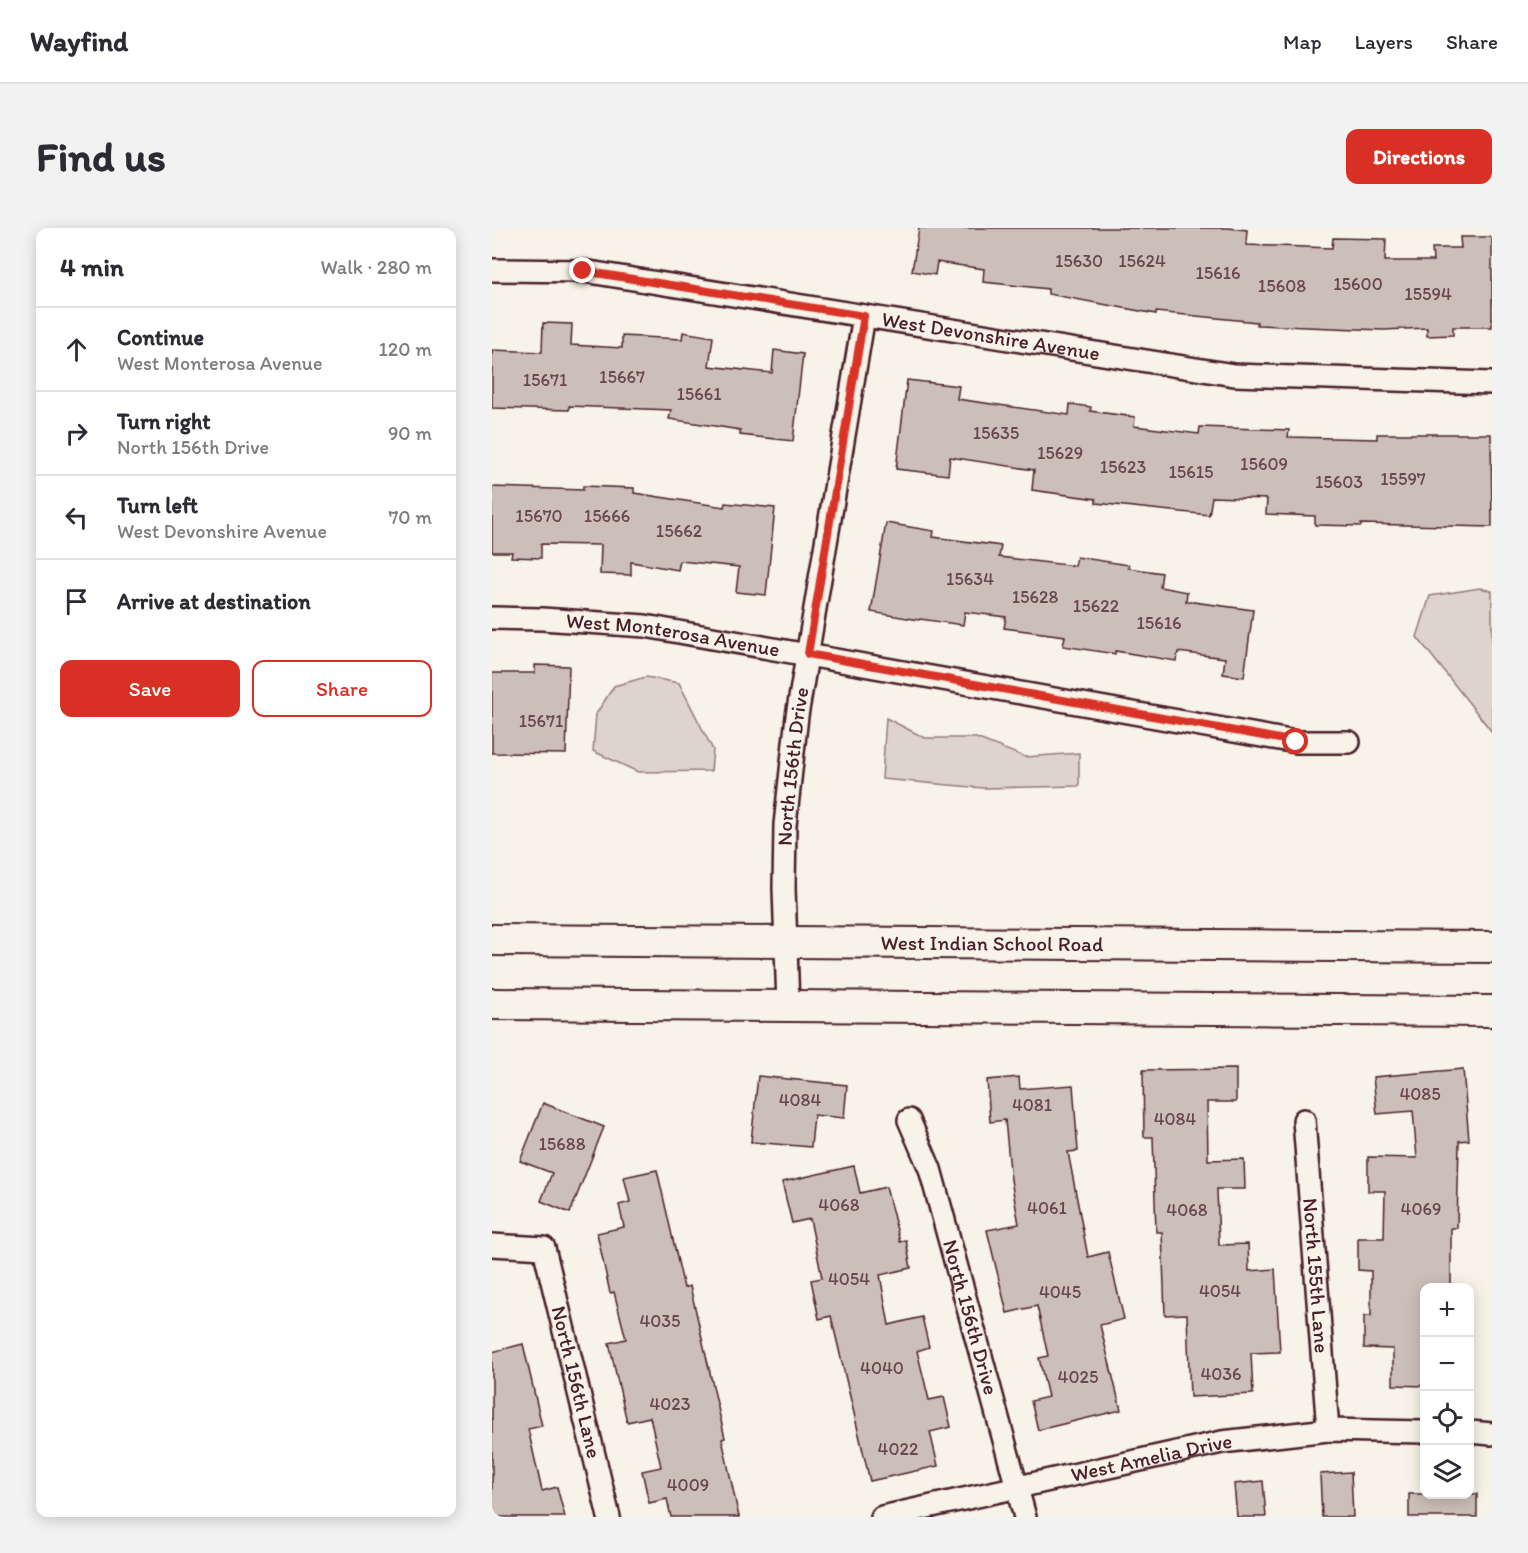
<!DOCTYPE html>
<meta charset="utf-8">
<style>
:root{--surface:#fff;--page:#f2f2f3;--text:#2b2b33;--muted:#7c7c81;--line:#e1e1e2;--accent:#d93025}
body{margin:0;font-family:Itim,sans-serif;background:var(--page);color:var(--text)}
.controls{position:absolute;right:18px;bottom:18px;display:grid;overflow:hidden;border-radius:12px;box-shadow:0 3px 15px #0003}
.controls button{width:54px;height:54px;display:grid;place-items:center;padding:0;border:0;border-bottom:2px solid var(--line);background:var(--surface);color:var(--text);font:30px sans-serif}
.stop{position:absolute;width:18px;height:18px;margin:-14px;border:4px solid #d93025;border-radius:50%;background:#fff}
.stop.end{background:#d93025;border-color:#fff;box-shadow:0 2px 6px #0008}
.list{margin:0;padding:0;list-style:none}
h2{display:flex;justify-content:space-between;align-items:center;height:78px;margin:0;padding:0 24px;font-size:26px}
h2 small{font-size:20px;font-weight:400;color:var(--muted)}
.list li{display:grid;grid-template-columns:39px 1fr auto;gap:18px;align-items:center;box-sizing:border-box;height:84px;padding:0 24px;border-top:2px solid var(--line)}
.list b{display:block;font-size:22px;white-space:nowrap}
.list p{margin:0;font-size:20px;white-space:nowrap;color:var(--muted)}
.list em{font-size:20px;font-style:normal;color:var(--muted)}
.actions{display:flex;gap:12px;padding:18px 24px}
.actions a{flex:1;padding:14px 0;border:2px solid var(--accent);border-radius:12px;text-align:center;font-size:21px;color:var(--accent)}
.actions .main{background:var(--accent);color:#fff}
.icon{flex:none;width:33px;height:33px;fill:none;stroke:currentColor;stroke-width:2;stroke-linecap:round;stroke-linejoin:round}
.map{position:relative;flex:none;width:1000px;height:1289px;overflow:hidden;border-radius:12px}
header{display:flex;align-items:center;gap:36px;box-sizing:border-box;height:84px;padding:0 30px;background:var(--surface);border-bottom:2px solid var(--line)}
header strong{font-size:28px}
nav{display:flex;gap:33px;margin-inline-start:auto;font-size:21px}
.intro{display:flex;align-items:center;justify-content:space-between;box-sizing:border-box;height:144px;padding:0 36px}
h1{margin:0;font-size:42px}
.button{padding:15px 27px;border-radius:12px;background:var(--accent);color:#fff;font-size:21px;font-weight:700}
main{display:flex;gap:36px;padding:0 36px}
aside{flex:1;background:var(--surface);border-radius:12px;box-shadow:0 3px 15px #0003}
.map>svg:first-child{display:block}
.green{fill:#ded4cc;stroke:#947a7c;stroke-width:1.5}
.building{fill:#ccbfb9;stroke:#4a1f2b;stroke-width:1.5}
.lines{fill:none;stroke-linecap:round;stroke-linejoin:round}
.street-casing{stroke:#4a1f2b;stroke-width:26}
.secondary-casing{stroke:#4a1f2b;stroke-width:34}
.street{stroke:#f7f3e8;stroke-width:21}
.secondary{stroke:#f7f3e8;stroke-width:30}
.route{stroke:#d93025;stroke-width:8}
.labels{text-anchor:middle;stroke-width:4.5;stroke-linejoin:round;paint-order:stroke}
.number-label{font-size:18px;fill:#6a474e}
.street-label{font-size:21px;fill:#4a1f2b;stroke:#f7f3e8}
</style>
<header>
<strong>Wayfind</strong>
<nav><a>Map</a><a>Layers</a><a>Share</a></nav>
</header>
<div class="intro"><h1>Find us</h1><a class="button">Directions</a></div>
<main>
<aside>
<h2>4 min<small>Walk · 280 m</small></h2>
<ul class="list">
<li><svg class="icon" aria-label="ahead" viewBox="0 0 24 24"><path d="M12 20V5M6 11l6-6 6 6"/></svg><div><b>Continue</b><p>West Monterosa Avenue</p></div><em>120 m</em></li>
<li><svg class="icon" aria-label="right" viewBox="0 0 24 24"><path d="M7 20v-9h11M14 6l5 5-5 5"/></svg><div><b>Turn right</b><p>North 156th Drive</p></div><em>90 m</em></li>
<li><svg class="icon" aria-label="left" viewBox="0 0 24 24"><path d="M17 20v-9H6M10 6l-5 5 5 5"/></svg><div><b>Turn left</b><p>West Devonshire Avenue</p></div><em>70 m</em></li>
<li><svg class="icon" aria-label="arrive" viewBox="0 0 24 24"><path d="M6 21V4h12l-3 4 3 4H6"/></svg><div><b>Arrive at destination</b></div></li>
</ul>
<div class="actions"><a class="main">Save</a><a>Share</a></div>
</aside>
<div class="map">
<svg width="1000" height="1289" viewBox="0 0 1000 1289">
<rect width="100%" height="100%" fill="#f7f3e8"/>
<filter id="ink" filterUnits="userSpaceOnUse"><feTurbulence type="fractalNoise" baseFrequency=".0167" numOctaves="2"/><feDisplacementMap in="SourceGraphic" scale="12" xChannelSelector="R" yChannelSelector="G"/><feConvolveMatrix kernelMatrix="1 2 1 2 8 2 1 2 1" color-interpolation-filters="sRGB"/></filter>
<g filter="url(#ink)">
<g class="green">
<path d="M 988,360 L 1000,363 L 1000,504 L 925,409 L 938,368 Z"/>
<path d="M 154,449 L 187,455 L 221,522 L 219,543 L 146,544 L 101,523 L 104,486 L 122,458 Z"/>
<path d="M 394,490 L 433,510 L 484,510 L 533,529 L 587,525 L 587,558 L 491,560 L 390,551 Z"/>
</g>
<g class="building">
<path d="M 427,0 L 736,0 L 755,2 L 754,17 L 840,20 L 841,10 L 894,11 L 893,33 L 941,33 L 940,20 L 969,20 L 968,9 L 1000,9 L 1000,99 L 961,99 L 961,107 L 935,108 L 935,100 L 891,102 L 765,97 L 765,94 L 664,84 L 664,86 L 556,66 L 556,61 L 491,54 L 492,41 L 445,34 L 443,47 L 420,43 Z"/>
<path d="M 51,95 L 80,96 L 79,117 L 130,120 L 130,108 L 190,111 L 191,104 L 221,109 L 217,138 L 280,145 L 282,122 L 311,126 L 301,213 L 248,207 L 248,202 L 177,191 L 179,182 L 77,178 L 77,182 L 0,180 L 0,122 L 50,124 Z"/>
<path d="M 415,152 L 467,158 L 465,171 L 577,187 L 578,176 L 599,179 L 598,183 L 643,189 L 642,198 L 707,206 L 708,199 L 797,202 L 796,209 L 885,211 L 885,206 L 999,206 L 1000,299 L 869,296 L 869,298 L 823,297 L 823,288 L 774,286 L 775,271 L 720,269 L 717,287 L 604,275 L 604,271 L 540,262 L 542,242 L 458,229 L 456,247 L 404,241 Z"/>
<path d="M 91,258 L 142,260 L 142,265 L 232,279 L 233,275 L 283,280 L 274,367 L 244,364 L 247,339 L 188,333 L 186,342 L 139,334 L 139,347 L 108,346 L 109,317 L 49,316 L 49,330 L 19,329 L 20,324 L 0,324 L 0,259 L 91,262 Z"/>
<path d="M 394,295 L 442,303 L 441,309 L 509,318 L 507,329 L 583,338 L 585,329 L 637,337 L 636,340 L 670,345 L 668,359 L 695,364 L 694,373 L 761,382 L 752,449 L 731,446 L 733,430 L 686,424 L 684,433 L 623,423 L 623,426 L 571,418 L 573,408 L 512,400 L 514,389 L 473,384 L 471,397 L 428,391 L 427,392 L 379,384 Z"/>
<path d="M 43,437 L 77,438 L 74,526 L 0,525 L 0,445 L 43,445 Z"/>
<path d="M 744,841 L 744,874 L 715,874 L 716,932 L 752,931 L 753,961 L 725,961 L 727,1017 L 756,1016 L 757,1043 L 783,1041 L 788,1124 L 759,1125 L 761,1166 L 698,1169 L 695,1086 L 673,1087 L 670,1004 L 664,1004 L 661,909 L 652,909 L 651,842 Z"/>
<path d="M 971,841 L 977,912 L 967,913 L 965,1000 L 959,1000 L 959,1059 L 933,1059 L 933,1158 L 901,1157 L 901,1121 L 872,1120 L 872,1088 L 879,1088 L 879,1043 L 866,1042 L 866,1010 L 892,1010 L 893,963 L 876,963 L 876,929 L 925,930 L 921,883 L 885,886 L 881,849 Z"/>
<path d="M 266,848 L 355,857 L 352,890 L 322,887 L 319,919 L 259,914 Z"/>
<path d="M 527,849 L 528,861 L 581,857 L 586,923 L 576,924 L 596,1029 L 616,1024 L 632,1091 L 608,1097 L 629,1182 L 546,1202 L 539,1173 L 556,1169 L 547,1130 L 556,1128 L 545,1078 L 515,1085 L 495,1002 L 527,996 L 519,952 L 513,892 L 498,894 L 495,852 Z"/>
<path d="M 51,875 L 112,899 L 78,985 L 49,973 L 60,945 L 28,933 Z"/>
<path d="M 362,938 L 368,965 L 394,959 L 408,1014 L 414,1012 L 419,1040 L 388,1047 L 397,1097 L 430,1089 L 437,1119 L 425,1123 L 437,1172 L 452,1169 L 459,1199 L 438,1204 L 446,1238 L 378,1253 L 339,1088 L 327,1091 L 319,1052 L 330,1050 L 318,991 L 300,995 L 290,954 Z"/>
<path d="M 165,942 L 192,1060 L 198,1058 L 233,1210 L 230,1211 L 247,1289 L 179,1289 L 175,1271 L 157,1275 L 150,1243 L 169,1239 L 158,1189 L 135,1194 L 117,1115 L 134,1111 L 122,1064 L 118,1065 L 105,1005 L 132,999 L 127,977 L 138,974 L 132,949 Z"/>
<path d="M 31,1116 L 50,1198 L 36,1201 L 50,1263 L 65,1259 L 73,1289 L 0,1289 L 0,1124 Z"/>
<path d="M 859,1244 L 861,1289 L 830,1289 L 828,1246 Z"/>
<path d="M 771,1253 L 774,1289 L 745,1289 L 742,1256 Z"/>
<rect x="917" y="1266" width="68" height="23"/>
</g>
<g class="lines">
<g class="street-casing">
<g id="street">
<path id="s1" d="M 0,42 L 91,43 L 742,147 L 1000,155"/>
<path id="s2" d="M 0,390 L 50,391 L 153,398 L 804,514 L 857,514"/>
<path id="s3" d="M 296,778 L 292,660 L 293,597 L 305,488 L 372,88"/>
<path id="s4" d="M 417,892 L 438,941 L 533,1289"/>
<path id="s5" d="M 812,892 L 836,1202"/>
<path id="s6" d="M 0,1017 L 52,1020 L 117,1289"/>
<path d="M 978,1204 L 1000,1206"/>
<path id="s7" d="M 390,1289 L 730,1214 L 836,1202 L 932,1204"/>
</g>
</g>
<g class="secondary-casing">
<g id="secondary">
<path id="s8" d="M 0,712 L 1000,719"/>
<path d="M 0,776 L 1000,783"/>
</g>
</g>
<use href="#street" class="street"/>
<use href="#secondary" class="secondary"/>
</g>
</g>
<g class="lines" filter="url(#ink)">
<path class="route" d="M 91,43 L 372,88 L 316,426 L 804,514"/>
</g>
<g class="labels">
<g class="number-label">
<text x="587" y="39">15630</text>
<text x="650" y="39">15624</text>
<text x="726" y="51">15616</text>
<text x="866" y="62">15600</text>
<text x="790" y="64">15608</text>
<text x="936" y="72">15594</text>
<text x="130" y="155">15667</text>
<text x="53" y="158">15671</text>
<text x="207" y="172">15661</text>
<text x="504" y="211">15635</text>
<text x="568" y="231">15629</text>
<text x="772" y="242">15609</text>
<text x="631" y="245">15623</text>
<text x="699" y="250">15615</text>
<text x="911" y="257">15597</text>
<text x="847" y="260">15603</text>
<text x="47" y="294">15670</text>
<text x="115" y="294">15666</text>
<text x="187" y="309">15662</text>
<text x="478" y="357">15634</text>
<text x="543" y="375">15628</text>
<text x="604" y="384">15622</text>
<text x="667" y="401">15616</text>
<text x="49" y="499">15671</text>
<text x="928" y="872">4085</text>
<text x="308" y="878">4084</text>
<text x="540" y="883">4081</text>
<text x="683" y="897">4084</text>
<text x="70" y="922">15688</text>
<text x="347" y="983">4068</text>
<text x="555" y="986">4061</text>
<text x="929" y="987">4069</text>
<text x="695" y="988">4068</text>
<text x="357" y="1057">4054</text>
<text x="728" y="1069">4054</text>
<text x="568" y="1070">4045</text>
<text x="168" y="1099">4035</text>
<text x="390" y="1146">4040</text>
<text x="729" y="1152">4036</text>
<text x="586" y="1155">4025</text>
<text x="178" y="1182">4023</text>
<text x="406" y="1227">4022</text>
<text x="196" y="1263">4009</text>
</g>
<g class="street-label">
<text dy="7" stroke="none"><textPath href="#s1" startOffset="504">West Devonshire Avenue</textPath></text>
<text dy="7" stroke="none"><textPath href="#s2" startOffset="182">West Monterosa Avenue</textPath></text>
<text dy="7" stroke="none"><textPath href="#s3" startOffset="240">North 156th Drive</textPath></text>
<text dy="7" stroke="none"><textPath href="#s8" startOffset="500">West Indian School Road</textPath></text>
<text dy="7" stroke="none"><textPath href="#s5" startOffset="156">North 155th Lane</textPath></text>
<text dy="7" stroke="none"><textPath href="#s4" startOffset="207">North 156th Drive</textPath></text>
<text dy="7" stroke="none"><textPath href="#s6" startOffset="190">North 156th Lane</textPath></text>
<text dy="7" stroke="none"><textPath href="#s7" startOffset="276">West Amelia Drive</textPath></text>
</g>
</g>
</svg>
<div class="controls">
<button>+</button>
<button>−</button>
<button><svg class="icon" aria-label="locate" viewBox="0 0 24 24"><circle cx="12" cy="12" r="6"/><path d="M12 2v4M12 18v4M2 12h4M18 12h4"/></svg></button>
<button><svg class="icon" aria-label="layers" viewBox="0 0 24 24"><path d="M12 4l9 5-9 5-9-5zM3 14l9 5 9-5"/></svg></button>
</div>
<div class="stop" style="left:804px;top:514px"></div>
<div class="stop end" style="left:91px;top:43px"></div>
</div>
</main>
